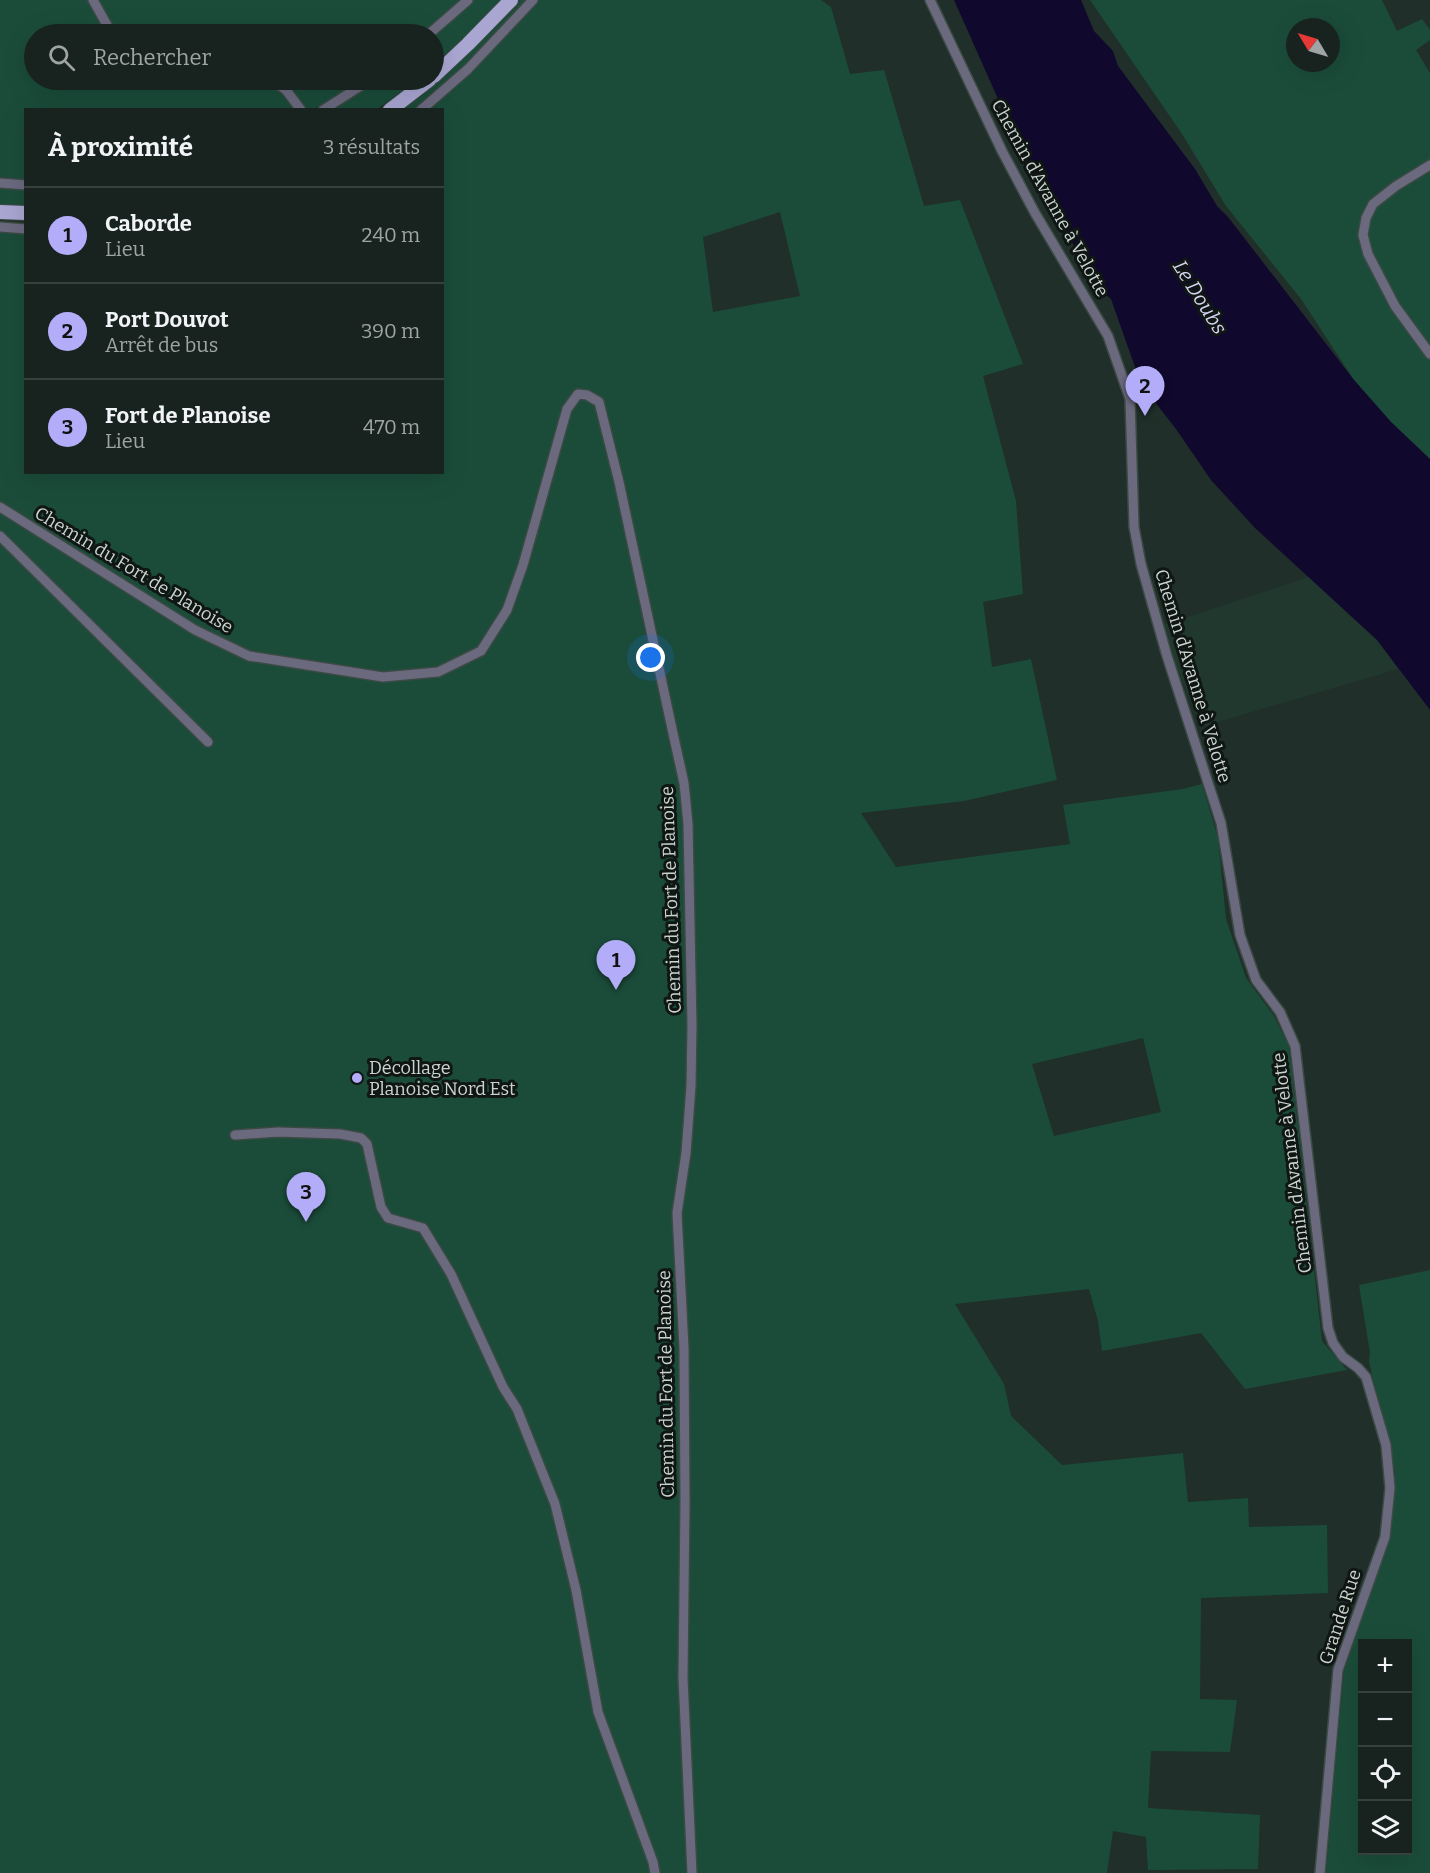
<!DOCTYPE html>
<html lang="fr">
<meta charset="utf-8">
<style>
:root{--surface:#18231f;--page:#212b28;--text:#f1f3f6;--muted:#9fa4a4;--line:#36403d;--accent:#b3adf9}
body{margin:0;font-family:Bitter,serif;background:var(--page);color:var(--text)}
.controls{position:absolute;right:18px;bottom:18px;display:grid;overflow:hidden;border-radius:0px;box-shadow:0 6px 24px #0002}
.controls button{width:54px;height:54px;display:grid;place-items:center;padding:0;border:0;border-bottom:2px solid var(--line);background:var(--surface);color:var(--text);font:30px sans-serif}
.compass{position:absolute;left:1286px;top:18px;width:54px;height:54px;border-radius:50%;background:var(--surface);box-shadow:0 6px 24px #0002;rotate:308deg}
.you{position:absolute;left:651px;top:658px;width:21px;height:21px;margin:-15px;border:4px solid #fff;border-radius:50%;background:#1a73e8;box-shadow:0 0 0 9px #1a73e833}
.badge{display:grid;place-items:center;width:39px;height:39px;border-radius:50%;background:var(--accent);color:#111;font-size:20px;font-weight:700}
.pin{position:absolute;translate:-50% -50px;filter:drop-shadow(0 2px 3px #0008)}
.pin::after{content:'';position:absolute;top:32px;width:21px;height:18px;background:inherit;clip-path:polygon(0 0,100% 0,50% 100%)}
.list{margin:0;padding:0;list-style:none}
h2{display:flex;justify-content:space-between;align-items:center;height:78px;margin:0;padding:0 24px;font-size:26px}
h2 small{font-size:20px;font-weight:400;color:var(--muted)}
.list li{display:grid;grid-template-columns:39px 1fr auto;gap:18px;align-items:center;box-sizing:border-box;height:96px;padding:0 24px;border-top:2px solid var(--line)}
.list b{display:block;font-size:22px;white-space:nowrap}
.list p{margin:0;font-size:20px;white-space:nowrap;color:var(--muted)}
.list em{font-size:20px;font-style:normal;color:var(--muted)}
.icon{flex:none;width:33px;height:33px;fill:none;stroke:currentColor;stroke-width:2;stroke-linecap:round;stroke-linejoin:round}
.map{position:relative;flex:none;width:1430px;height:1873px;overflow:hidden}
.search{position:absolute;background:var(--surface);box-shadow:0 6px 24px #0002;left:24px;top:24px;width:420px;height:66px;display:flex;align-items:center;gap:15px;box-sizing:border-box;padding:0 21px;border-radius:33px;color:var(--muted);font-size:22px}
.panel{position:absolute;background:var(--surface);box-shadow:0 6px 24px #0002;left:24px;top:108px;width:420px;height:366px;border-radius:0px}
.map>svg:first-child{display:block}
.built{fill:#21382e}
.green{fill:#1b4c3a;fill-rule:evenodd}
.water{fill:#11082e}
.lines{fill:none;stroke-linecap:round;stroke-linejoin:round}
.street-casing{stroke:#3b4a44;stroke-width:12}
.primary-casing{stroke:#3b4a44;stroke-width:16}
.street{stroke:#6b697e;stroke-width:9}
.primary{stroke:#a9a7d2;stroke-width:14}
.poi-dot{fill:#b3adf9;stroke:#0f1613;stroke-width:2}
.labels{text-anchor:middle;stroke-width:6;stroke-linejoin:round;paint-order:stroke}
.street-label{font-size:18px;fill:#cbd5d0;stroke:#0f1613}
.poi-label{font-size:18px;fill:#cbd5d0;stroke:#0f1613;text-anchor:start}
.water-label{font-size:20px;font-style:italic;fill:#d7d5f3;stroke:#0f1613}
</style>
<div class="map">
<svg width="1430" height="1873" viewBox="0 0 1430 1873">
<rect width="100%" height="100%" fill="#202f29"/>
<path class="built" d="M 1309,577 L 1377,640 L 1398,669 L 1201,727 L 1172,656 L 1163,625 Z"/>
<g class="green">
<path d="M 0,0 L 460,0 L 421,34 L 34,34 L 34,80 L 363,80 L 314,109 L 26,110 L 25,181 L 0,177 Z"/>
<path d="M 473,0 L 502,0 L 434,66 L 434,35 Z"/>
<path d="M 520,0 L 527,0 L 461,71 L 415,109 L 401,110 L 457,64 Z"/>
<path d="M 538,0 L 821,0 L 831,7 L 850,74 L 884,70 L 924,206 L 960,200 L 1023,364 L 983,376 L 1016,501 L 1023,594 L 983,602 L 992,667 L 1031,659 L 1057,780 L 964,801 L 861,813 L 896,867 L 1070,844 L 1063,805 L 1183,789 L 1202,784 L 1218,838 L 1226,919 L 1246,978 L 1274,1016 L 1289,1046 L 1322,1341 L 1347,1370 L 1245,1389 L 1201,1333 L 1102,1351 L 1098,1321 L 1089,1289 L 955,1304 L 1004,1384 L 1011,1416 L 1062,1465 L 1183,1453 L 1188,1502 L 1248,1498 L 1249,1527 L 1327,1525 L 1328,1593 L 1201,1598 L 1200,1699 L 1237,1700 L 1230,1752 L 1151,1751 L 1148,1808 L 1260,1815 L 1258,1869 L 1148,1870 L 1146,1837 L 1113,1831 L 1107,1873 L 0,1873 L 0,230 L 25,232 L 26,472 L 442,472 L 442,110 L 428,109 L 491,51 ZM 780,212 L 800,296 L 713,312 L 703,237 ZM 1143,1038 L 1161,1112 L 1054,1136 L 1032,1064 Z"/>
<path d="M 1090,0 L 1382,0 L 1397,31 L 1422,19 L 1430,30 L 1430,40 L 1416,50 L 1430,73 L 1430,459 L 1391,422 L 1354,380 L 1301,299 L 1226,206 L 1182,134 ZM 1295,27 L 1331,27 L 1331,63 L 1295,63 Z"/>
<path d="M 377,80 L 418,80 L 377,109 L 330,110 Z"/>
<path d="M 0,188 L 25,190 L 25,207 L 0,205 Z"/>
<path d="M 1430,1270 L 1430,1873 L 1326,1873 L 1344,1671 L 1389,1534 L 1395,1472 L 1369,1362 L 1370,1353 L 1359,1285 ZM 1362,1644 L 1408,1644 L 1408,1850 L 1362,1850 Z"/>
</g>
<path class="water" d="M 954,0 L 1081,0 L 1094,31 L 1113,51 L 1118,66 L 1195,169 L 1217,206 L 1228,217 L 1354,380 L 1391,422 L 1430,459 L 1430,710 L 1377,640 L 1255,528 L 1211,480 L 1176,429 L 1141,384 L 1111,299 L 1093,284 L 1054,206 L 1019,146 Z"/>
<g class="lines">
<g class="street-casing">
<g id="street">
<path d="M 93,0 L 112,34"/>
<path d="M 930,0 L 1002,151 L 1035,213 L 1108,336 L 1130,399 L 1134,527 L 1141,564 L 1167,656 L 1221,823 L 1240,935 L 1256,980 L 1280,1012 L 1295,1046 L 1328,1328 L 1333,1343 L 1343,1357 L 1358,1368 L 1366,1377 L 1386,1445 L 1390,1488 L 1385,1537 L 1338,1670 L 1320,1873"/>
<path d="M 429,34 L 468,0"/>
<path d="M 272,80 L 286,90 L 301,110"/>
<path d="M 323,110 L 370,80"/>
<path d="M 421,110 L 468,69 L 533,0"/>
<path d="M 1430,165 L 1396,186 L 1373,204 L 1366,218 L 1363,235 L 1368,254 L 1395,306 L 1430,354"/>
<path d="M 0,183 L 26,185"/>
<path d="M 0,227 L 26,229"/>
<path d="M 0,507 L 195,630 L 249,656 L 383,677 L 438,672 L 481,651 L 507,610 L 523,565 L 567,409 L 578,394 L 587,395 L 599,402 L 619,482 L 674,738 L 684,783 L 688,824 L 692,1026 L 691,1086 L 686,1153 L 677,1213 L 684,1348 L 685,1504 L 683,1678 L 692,1873"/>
<path d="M 0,536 L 208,742"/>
<path d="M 235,1135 L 278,1132 L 340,1134 L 361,1138 L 367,1144 L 381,1207 L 388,1218 L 423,1228 L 451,1274 L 503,1387 L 517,1409 L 555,1504 L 576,1590 L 598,1712 L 653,1862 L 655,1873"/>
</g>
</g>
<g class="primary-casing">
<g id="primary">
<path d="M 434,76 L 468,44 L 511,0"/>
<path d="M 390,110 L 429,80"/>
<path d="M 0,212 L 26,213"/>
</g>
</g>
<use href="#street" class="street"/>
<use href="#primary" class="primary"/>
</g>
<circle class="poi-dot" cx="357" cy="1078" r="6"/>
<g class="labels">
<g class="street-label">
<text transform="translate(1050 198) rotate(61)" y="6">Chemin d'Avanne à Velotte</text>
<text transform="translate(134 570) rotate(31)" y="6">Chemin du Fort de Planoise</text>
<text transform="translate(1193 676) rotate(73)" y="6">Chemin d'Avanne à Velotte</text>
<text transform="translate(671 900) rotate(-92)" y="6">Chemin du Fort de Planoise</text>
<text transform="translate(1292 1163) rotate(-97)" y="6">Chemin d'Avanne à Velotte</text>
<text transform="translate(666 1384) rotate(-91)" y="6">Chemin du Fort de Planoise</text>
<text transform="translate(1340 1617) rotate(-72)" y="6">Grande Rue</text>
</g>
<g class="poi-label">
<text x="369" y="1074">Décollage<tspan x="369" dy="21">Planoise Nord Est</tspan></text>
</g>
<g class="water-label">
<text transform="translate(1200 297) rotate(58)" y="7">Le Doubs</text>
</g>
</g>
</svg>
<div class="controls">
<button>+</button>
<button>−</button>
<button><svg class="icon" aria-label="locate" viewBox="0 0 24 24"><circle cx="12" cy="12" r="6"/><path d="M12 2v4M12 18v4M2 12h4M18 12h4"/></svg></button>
<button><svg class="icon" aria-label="layers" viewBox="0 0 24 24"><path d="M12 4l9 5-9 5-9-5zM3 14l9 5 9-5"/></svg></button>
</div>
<svg class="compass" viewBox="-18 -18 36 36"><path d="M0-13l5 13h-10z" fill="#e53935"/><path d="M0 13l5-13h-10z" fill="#9fa4a4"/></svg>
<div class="you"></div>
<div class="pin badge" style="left:616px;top:990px">1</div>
<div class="pin badge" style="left:1145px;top:416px">2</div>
<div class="pin badge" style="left:306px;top:1222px">3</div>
<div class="search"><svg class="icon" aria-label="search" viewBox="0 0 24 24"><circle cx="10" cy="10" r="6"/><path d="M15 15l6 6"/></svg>Rechercher</div>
<section class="panel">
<h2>À proximité<small>3 résultats</small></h2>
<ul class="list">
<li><span class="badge">1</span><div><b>Caborde</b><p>Lieu</p></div><em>240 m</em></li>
<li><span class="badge">2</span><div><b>Port Douvot</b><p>Arrêt de bus</p></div><em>390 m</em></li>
<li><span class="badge">3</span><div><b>Fort de Planoise</b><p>Lieu</p></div><em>470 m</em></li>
</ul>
</section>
</div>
